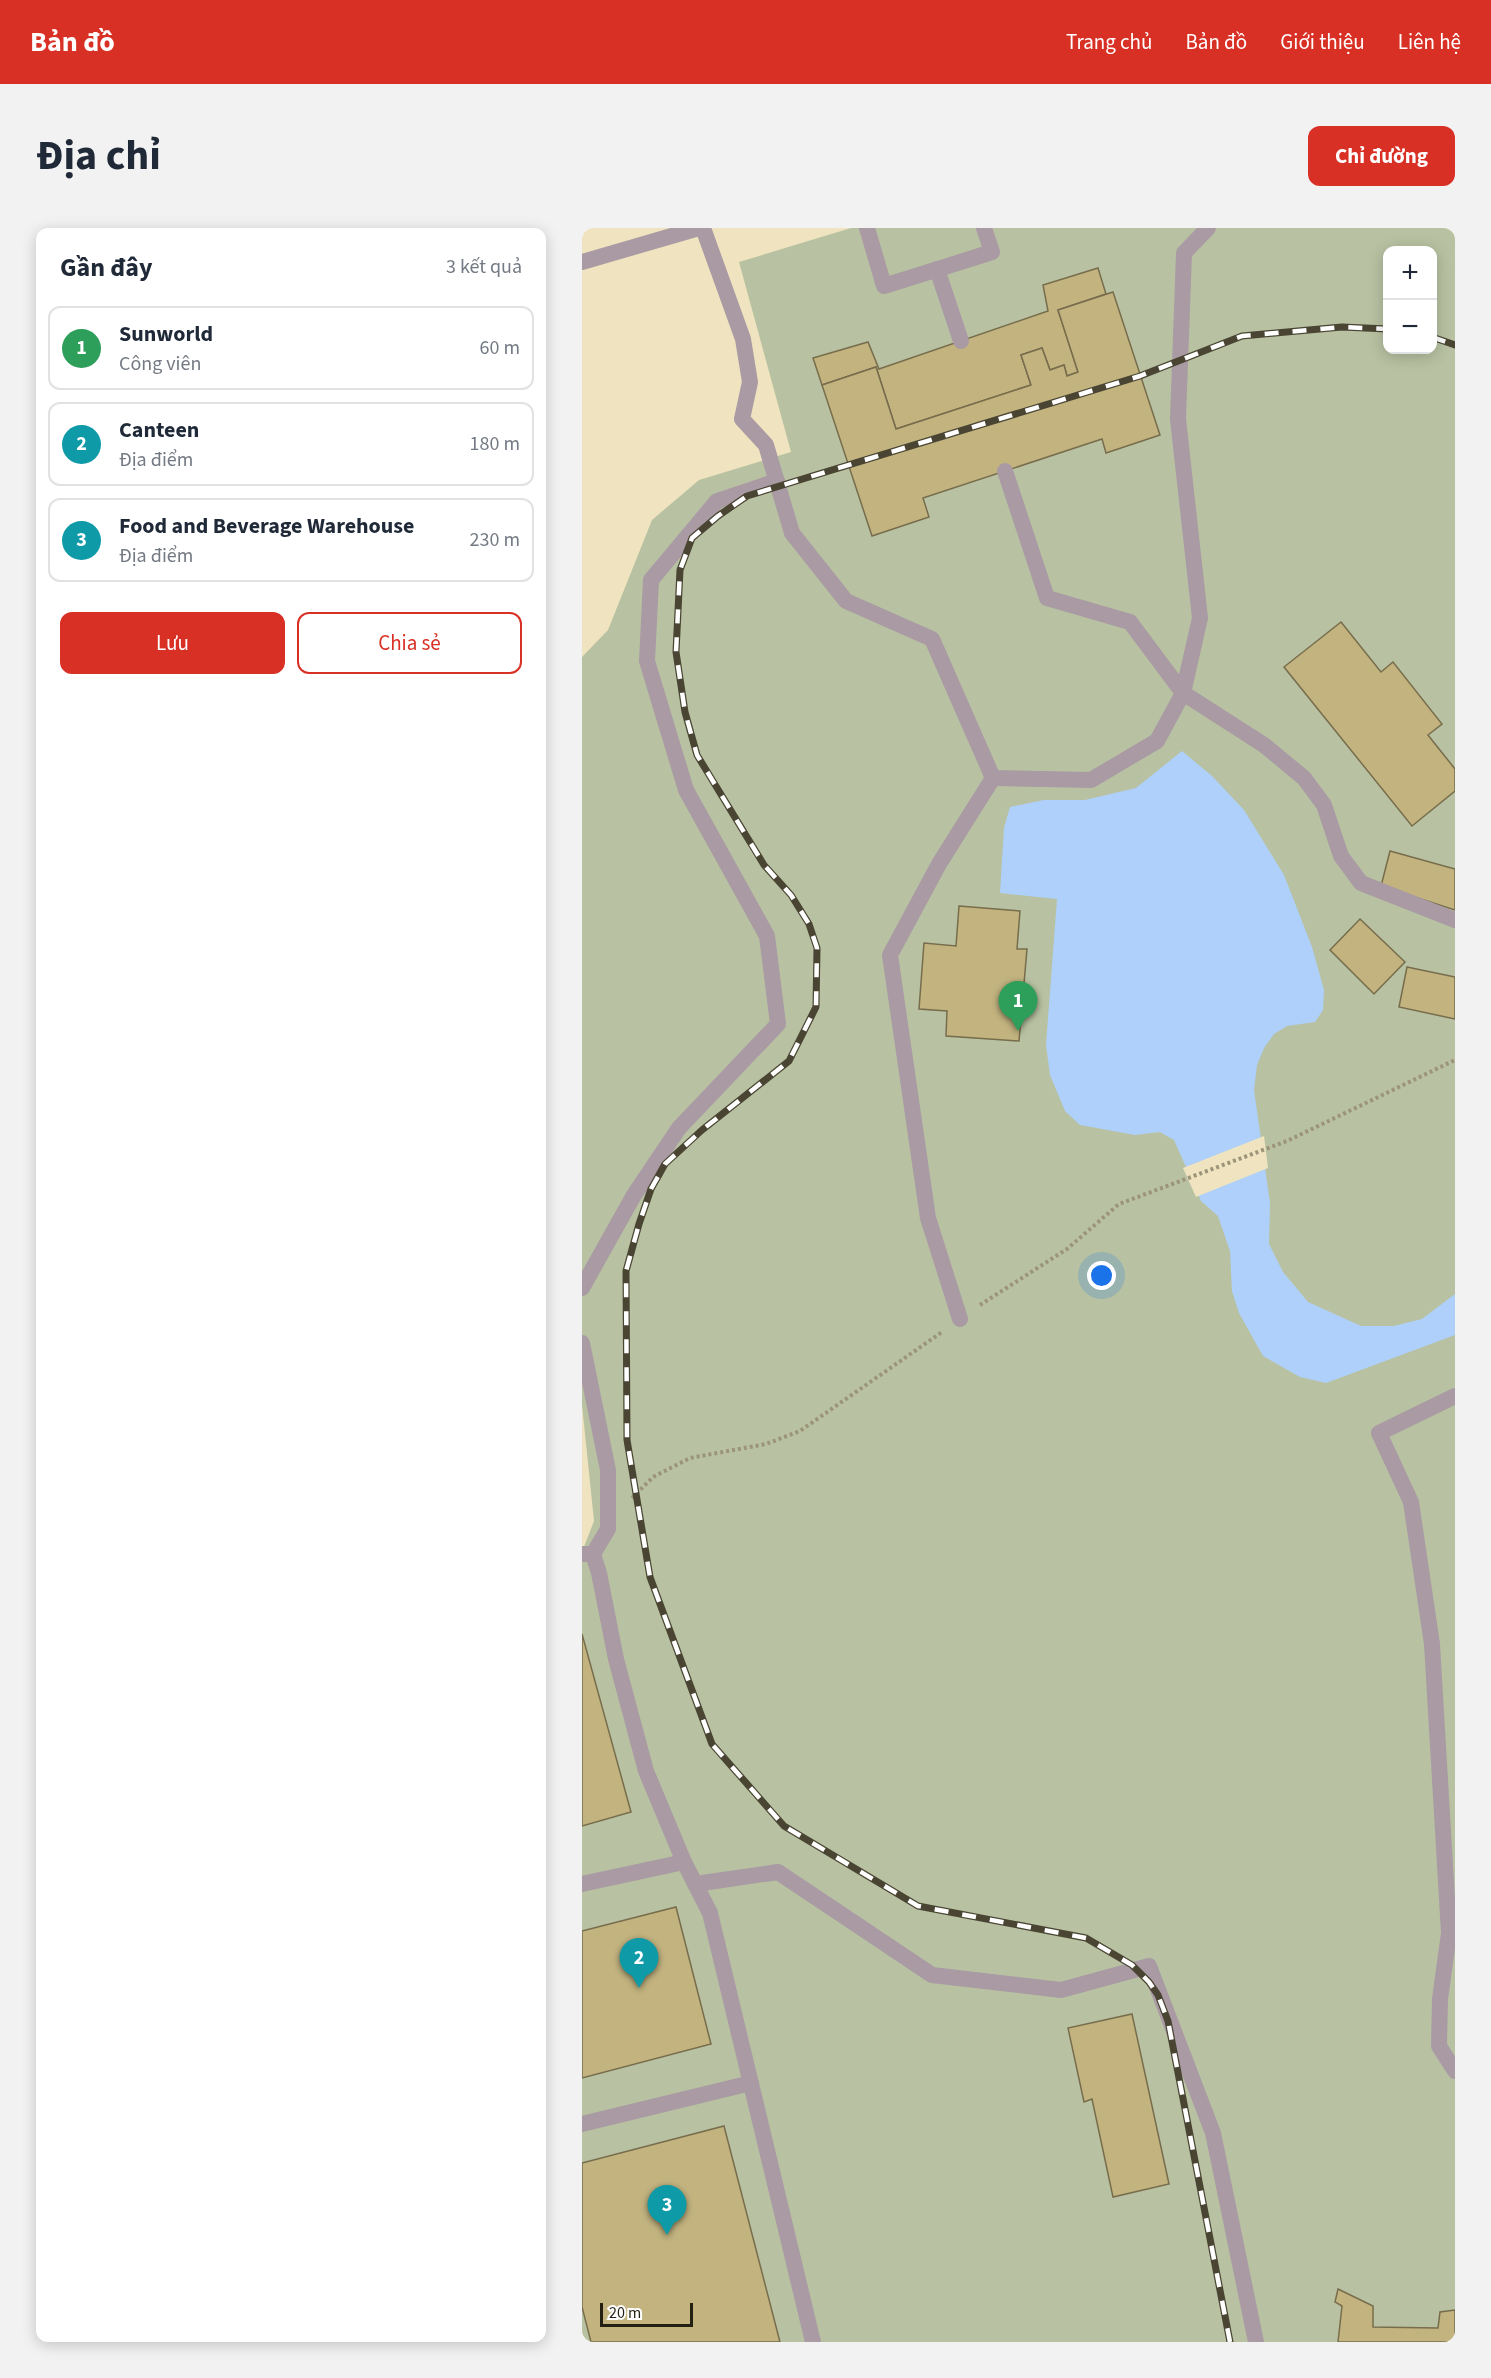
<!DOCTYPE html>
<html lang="vi">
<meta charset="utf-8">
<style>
:root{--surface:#fff;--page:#f2f2f3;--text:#1f2937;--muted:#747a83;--line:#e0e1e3;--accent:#d93025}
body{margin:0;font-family:"Source Sans 3",sans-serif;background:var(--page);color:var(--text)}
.controls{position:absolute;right:18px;top:18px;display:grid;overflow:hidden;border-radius:12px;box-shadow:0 3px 15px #0003}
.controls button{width:54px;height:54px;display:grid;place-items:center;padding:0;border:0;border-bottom:2px solid var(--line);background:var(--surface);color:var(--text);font:30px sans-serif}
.scale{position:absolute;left:18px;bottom:15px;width:93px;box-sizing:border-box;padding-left:6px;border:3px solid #231f12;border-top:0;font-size:16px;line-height:21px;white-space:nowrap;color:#231f12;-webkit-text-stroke:4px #fff;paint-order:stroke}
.you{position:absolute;left:520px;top:1048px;width:21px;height:21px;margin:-15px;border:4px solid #fff;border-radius:50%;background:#1a73e8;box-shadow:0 0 0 9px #1a73e833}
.badge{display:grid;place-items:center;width:39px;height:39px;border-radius:50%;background:var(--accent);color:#fff;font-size:20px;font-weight:700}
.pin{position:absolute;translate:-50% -50px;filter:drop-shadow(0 2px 3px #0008)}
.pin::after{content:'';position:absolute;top:32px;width:21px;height:18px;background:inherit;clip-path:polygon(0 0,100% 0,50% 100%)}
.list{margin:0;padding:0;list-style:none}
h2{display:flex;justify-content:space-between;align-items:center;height:78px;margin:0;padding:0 24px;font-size:26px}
h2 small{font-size:20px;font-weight:400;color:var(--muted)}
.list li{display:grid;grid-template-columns:39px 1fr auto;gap:18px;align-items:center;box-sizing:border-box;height:84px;margin:0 12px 12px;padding:0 12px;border:2px solid var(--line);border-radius:12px}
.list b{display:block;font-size:22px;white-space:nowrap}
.list p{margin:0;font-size:20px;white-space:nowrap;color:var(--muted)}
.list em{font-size:20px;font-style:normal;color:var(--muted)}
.actions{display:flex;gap:12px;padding:18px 24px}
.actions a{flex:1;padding:14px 0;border:2px solid var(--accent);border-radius:12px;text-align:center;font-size:21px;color:var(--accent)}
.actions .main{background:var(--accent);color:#fff}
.map{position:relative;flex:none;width:873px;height:2114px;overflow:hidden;border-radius:12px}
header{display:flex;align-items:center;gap:36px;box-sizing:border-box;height:84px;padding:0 30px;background:var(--accent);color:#fff}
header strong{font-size:28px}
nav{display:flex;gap:33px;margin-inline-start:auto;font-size:21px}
.intro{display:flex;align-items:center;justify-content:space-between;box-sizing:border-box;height:144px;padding:0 36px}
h1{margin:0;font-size:42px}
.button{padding:15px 27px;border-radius:12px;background:var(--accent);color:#fff;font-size:21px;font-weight:700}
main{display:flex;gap:36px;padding:0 36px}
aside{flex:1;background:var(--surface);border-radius:12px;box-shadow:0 3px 15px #0003}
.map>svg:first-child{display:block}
.green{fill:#b8c2a2;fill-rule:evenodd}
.water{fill:#aed0fb}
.pier{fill:#efe4bf}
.building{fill:#c2b37f;stroke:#776d4c;stroke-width:1.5}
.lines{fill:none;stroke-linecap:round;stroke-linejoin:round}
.path{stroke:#9c9479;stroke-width:4;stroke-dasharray:3 3;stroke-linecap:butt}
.service{stroke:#a99aa4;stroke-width:16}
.pedestrian{stroke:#a99aa4;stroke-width:16}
.minor{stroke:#a99aa4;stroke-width:16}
.rail-casing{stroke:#4a4533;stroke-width:7}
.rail{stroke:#fff;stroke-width:4.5;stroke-dasharray:14;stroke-linecap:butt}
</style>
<header>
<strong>Bản đồ</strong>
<nav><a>Trang chủ</a><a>Bản đồ</a><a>Giới thiệu</a><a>Liên hệ</a></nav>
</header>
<div class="intro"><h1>Địa chỉ</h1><a class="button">Chỉ đường</a></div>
<main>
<aside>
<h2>Gần đây<small>3 kết quả</small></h2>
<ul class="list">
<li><span class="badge" style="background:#2e9e5b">1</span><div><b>Sunworld</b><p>Công viên</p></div><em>60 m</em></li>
<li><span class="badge" style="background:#0f9aa8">2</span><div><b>Canteen</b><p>Địa điểm</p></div><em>180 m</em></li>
<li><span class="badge" style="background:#0f9aa8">3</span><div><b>Food and Beverage Warehouse</b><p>Địa điểm</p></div><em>230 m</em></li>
</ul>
<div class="actions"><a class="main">Lưu</a><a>Chia sẻ</a></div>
</aside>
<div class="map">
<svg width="873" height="2114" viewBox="0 0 873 2114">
<rect width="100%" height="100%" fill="#efe4bf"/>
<path class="green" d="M 269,0 L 873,0 L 873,2114 L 0,2114 L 0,1324 L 12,1293 L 0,1177 L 0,429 L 26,402 L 70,292 L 117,252 L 209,224 L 157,34 ZM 806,22 L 850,22 L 850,122 L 806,122 Z"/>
<path class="water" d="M 600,523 L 630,548 L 662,582 L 702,647 L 730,719 L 742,762 L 741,782 L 733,794 L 705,798 L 692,806 L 682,820 L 675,837 L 672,862 L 688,975 L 687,1016 L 701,1044 L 726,1074 L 779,1098 L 812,1098 L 840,1091 L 873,1066 L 873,1107 L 744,1155 L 718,1149 L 681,1128 L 657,1085 L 650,1063 L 648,1023 L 636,988 L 619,973 L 592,912 L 578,904 L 553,907 L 498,897 L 483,883 L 468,847 L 464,817 L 475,671 L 418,665 L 422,600 L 428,579 L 462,572 L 503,572 L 554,560 Z"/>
<path class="pier" d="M 682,908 L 686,940 L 614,969 L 601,940 Z"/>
<g class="building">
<path d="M 516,40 L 524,66 L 476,82 L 496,144 L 485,148 L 482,137 L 468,142 L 460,120 L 439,127 L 449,157 L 314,201 L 294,139 L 240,157 L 231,130 L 286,114 L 297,141 L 466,83 L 461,57 Z"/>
<path d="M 531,64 L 578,207 L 524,225 L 520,211 L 341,270 L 347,289 L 290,308 L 240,157 L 294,139 L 314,201 L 449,157 L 439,127 L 460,120 L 468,142 L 482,137 L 485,148 L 496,144 L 476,82 Z"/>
<path d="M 759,394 L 799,444 L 811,434 L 860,496 L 846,507 L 873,541 L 873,563 L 830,598 L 702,439 Z"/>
<path d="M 808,623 L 873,641 L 873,682 L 799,658 Z"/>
<path d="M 377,678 L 438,683 L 435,721 L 445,721 L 437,813 L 364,808 L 365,783 L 337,781 L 342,715 L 374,718 Z"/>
<path d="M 778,691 L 823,734 L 792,766 L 748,722 Z"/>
<path d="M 825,739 L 873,749 L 873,791 L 817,779 Z"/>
<path d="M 0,1406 L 49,1584 L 0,1598 Z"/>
<path d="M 94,1679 L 129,1816 L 0,1850 L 0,1703 Z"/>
<path d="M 550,1786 L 587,1956 L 531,1969 L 510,1871 L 502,1874 L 486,1800 Z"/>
<path d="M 142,1898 L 198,2114 L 9,2114 L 0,2079 L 0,1935 Z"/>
<path d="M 756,2061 L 791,2078 L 791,2099 L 856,2100 L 858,2084 L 873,2082 L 873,2114 L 756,2114 L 760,2078 L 753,2074 Z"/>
</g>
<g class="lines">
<g class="path">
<path d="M 398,1077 L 485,1021 L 537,976 L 705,913 L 873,832"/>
<path d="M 50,1270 L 71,1249 L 108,1230 L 184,1216 L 218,1203 L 360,1104"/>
</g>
<g class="service">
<path d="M 121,0 L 161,111 L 168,154 L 160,191 L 184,217 L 210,305 L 264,373 L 350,411 L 411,550 L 357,636 L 308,727 L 346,990 L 378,1091"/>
<path d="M 411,550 L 509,552 L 575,513 L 601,465 L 618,390 L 596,191 L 602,25 L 626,0"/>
<path d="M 0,1060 L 52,967 L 97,900 L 196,796 L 185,708 L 104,562 L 65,433 L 69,352 L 135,273 L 195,253"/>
<path d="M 0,1115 L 26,1242 L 26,1301 L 11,1326"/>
<path d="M 0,1326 L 11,1326 L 17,1345 L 34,1431 L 64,1543 L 102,1634 L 128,1685 L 231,2114"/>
<path d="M 0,1656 L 102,1634"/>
<path d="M 113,1656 L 196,1644 L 350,1747 L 479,1762 L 567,1738 L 631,1905 L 674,2114"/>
<path d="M 0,1896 L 169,1855"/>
</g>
<g class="pedestrian">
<path d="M 285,0 L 302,58 L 410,24 L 402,0"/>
<path d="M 355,41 L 379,113"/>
<path d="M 423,243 L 465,370 L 548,394 L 601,465 L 682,517 L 722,550 L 742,577 L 759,628 L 779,655 L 873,692"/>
<path d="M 873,1168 L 797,1205 L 829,1274 L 850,1416 L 867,1705 L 858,1771 L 857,1818 L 873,1843"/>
</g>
<path class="minor" d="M 0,34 L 117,0"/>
<g class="rail-casing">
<g id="rail">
<path d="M 850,109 L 873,117"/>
<path d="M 648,2114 L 586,1793 L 576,1767 L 567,1754 L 550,1737 L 504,1710 L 336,1678 L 202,1598 L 130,1516 L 68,1349 L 45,1212 L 44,1043 L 57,996 L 69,961 L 83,936 L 120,902 L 207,833 L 234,779 L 235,720 L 227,696 L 209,667 L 182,637 L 115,527 L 103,484 L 94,424 L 98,342 L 110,310 L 136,288 L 165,268 L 558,148 L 660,108 L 760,99 L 806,101"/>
</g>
</g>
<use href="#rail" class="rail"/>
</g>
</svg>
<div class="controls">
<button>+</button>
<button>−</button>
</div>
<div class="scale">20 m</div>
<div class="you"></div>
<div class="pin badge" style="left:436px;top:803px;background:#2e9e5b">1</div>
<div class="pin badge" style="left:57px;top:1760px;background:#0f9aa8">2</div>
<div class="pin badge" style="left:85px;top:2007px;background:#0f9aa8">3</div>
</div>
</main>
